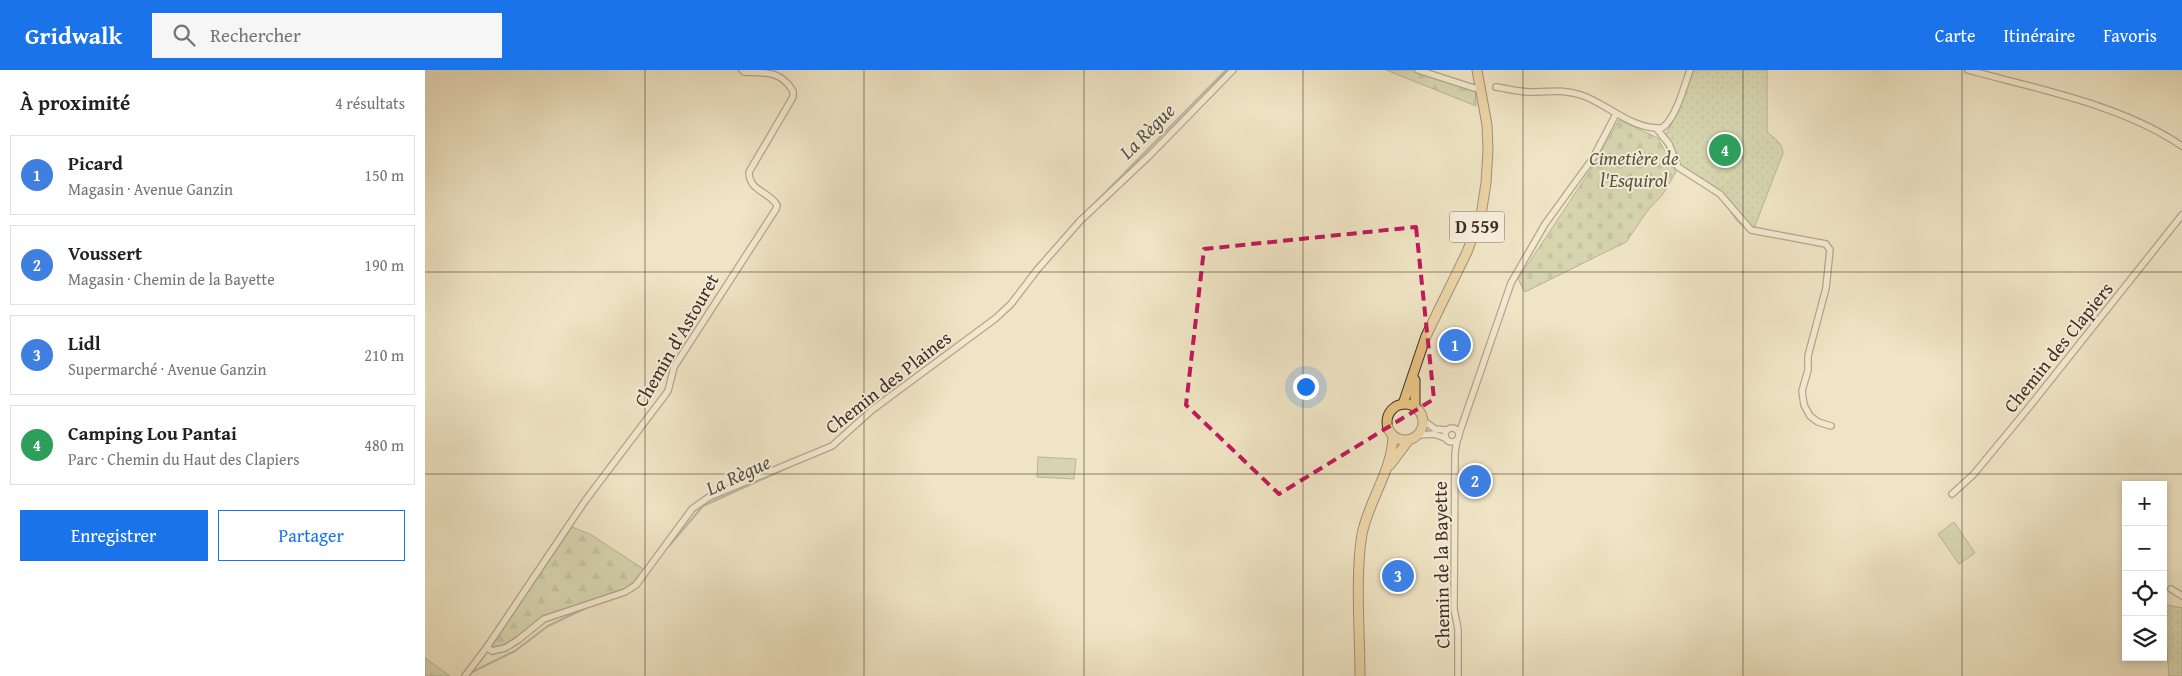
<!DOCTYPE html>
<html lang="fr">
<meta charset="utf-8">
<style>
:root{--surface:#fff;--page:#f6f6f6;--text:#202124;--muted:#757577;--line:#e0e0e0;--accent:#1a73e8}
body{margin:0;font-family:"Gentium Book Plus",serif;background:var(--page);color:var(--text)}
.controls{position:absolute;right:15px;bottom:15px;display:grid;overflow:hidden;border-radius:0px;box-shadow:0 2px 8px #0003}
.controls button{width:45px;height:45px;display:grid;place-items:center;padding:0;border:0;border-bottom:1px solid var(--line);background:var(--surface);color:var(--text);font:25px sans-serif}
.you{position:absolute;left:880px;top:316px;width:18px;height:18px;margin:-12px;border:4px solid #fff;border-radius:50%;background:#1a73e8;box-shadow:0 0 0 8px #1a73e833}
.badge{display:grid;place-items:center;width:32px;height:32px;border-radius:50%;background:var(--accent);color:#fff;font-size:16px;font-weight:700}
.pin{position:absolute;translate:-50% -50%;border:2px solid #fff;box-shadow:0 1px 5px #0006}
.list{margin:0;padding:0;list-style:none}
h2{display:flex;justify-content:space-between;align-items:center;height:65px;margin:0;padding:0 20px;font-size:21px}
h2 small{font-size:16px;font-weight:400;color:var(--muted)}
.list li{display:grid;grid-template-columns:32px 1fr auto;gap:15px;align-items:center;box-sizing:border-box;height:80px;margin:0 10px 10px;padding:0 10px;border:1px solid var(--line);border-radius:0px}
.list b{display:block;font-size:19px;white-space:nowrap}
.list p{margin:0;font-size:16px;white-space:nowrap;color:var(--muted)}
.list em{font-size:16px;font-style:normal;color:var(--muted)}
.actions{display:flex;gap:10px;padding:15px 20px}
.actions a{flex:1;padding:11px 0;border:1px solid var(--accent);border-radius:0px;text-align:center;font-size:18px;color:var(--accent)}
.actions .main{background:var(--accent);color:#fff}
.icon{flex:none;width:28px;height:28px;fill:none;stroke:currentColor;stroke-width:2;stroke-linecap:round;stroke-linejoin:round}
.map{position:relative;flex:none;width:1757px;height:606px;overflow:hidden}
header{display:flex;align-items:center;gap:30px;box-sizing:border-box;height:70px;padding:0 25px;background:var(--accent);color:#fff}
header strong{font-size:24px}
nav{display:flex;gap:28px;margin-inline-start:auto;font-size:18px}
.search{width:350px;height:45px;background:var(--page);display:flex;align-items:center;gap:12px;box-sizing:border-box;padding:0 18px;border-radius:0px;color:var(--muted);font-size:19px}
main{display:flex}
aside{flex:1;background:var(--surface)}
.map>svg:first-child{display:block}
.green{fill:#b9c494;stroke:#7b785c}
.forest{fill:url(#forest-firs);stroke:#7b785c}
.cemetery{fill:url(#cemetery-stones);stroke:#7b785c}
.park{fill:url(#park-dots);stroke:#7b785c}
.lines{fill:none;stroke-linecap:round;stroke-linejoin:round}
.stream{stroke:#75837e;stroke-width:2}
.minor-casing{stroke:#6a5b4d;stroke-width:8}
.primary-casing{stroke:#3d2d25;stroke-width:11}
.minor{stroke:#f5edd9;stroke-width:5.5}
.primary{stroke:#e8c282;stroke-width:9}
.marked{fill:none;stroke:#c2185b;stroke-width:4;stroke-dasharray:10 6;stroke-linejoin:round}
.grid{fill:none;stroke:#3d2d25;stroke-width:1;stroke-opacity:0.55}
.labels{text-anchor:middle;stroke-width:4;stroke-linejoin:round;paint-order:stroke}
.shield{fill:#f5edd9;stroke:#74675b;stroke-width:1}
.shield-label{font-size:18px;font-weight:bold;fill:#3d2d25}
.park-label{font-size:19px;font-style:italic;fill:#5c5341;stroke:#f5edd9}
.street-label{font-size:19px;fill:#3d2d25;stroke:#f5edd9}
.water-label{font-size:20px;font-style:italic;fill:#54514a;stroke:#f5edd9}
</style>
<header>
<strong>Gridwalk</strong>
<div class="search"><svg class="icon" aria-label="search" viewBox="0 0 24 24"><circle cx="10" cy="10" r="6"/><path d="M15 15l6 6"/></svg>Rechercher</div>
<nav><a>Carte</a><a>Itinéraire</a><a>Favoris</a></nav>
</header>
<main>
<aside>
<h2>À proximité<small>4 résultats</small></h2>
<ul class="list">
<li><span class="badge" style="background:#3f7fe0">1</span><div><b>Picard</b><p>Magasin · Avenue Ganzin</p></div><em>150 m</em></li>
<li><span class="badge" style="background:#3f7fe0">2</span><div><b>Voussert</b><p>Magasin · Chemin de la Bayette</p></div><em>190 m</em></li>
<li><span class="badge" style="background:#3f7fe0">3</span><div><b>Lidl</b><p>Supermarché · Avenue Ganzin</p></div><em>210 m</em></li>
<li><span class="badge" style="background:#2e9e5b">4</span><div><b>Camping Lou Pantai</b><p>Parc · Chemin du Haut des Clapiers</p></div><em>480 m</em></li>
</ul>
<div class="actions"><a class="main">Enregistrer</a><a>Partager</a></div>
</aside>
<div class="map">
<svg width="1757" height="606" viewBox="0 0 1757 606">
<defs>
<pattern id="forest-firs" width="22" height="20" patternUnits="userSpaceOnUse" patternTransform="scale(1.25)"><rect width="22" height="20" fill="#b9c494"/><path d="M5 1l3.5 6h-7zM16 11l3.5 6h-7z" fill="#98a079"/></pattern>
<pattern id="cemetery-stones" width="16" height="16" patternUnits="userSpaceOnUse" patternTransform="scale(1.25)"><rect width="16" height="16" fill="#b9c494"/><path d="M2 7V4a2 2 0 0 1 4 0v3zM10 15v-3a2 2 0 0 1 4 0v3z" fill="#98a079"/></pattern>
<pattern id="park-dots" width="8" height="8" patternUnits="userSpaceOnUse" patternTransform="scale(1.25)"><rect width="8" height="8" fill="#b9c494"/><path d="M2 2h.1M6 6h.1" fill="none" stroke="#98a079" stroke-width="1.8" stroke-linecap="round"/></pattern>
</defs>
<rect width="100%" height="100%" fill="#efe4c4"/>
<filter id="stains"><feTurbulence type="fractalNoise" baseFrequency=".004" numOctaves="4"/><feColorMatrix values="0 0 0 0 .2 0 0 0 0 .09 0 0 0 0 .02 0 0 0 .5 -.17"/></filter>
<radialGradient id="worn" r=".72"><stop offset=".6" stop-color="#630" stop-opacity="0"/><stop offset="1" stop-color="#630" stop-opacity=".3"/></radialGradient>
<g class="green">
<path d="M 613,387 L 651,389 L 649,409 L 612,407 Z"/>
<path d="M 1529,452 L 1550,483 L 1534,494 L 1513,464 Z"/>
</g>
<g class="forest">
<path d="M 961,0 L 999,0 L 1050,15 L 1051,36 Z"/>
<path d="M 147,457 L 165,464 L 220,500 L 201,518 L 117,547 L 79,576 L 72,578 L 66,577 Z"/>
<path d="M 0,588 L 25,606 L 0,606 Z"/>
</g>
<path class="cemetery" d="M 1194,50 L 1233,68 L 1251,102 L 1238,124 L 1223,140 L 1201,172 L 1100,222 L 1093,209 L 1165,101 Z"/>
<g class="park">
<path d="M 1267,0 L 1342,0 L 1342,62 C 1349,68 1358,73 1358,83 L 1330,156 L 1320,158 L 1312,151 L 1293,124 L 1253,100 L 1244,81 L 1231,62 L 1241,64 L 1245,57 Z"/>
<path d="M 1738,534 L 1757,538 L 1757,606 L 1744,606 Z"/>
</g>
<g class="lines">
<g class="stream">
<path d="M 664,139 L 801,0"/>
<path d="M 244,476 L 278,436 L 362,398"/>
<path d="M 45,603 L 90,581 L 123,556 L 165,536"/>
</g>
<g class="minor-casing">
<g id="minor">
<path d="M 993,0 L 1049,18 L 1054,18"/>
<path d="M 1543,0 C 1613,19 1697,35 1757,76"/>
<path d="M 1071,17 C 1084,19 1098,23 1110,22 C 1129,22 1137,19 1156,25 C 1183,34 1207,60 1237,58 C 1251,49 1259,16 1265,0"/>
<path d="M 1232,59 L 1244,74 L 1253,97 L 1295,124 L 1326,160 L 1401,174 L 1405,180 L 1401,218 L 1383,286 L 1383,300 L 1377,321 L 1379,335 L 1385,346 L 1393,352 L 1406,356"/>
<path d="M 999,351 L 1010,359 L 1021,360"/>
<circle cx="1027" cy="365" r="7"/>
<path d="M 1034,364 L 1086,213 L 1120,154 L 1168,88 L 1191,44"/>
<path d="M 994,365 L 1009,364 L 1020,368"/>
<path d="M 1032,370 L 1030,383 L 1029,539 L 1033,559 L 1033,606"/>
<path d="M 1527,424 L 1548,405 L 1605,336 L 1757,145"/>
<path d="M 1746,519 L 1757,526"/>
<path d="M 62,577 L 67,581 L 80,578 L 93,570 L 119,549 L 200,522 L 211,515 L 267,439 L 284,427 L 407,376 L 447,340 L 571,248 L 586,234 L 612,200 L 655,151 L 725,85 L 808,0"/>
<path d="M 40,606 L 62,577 L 160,431 L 243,321 L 249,297 L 351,139 L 352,135 C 343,121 324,121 324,102 L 368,27 L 368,21 C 355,0 341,3 319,2 L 317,0"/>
</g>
</g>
<g class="primary-casing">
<g id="primary">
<path d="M 990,310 L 990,337"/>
<circle cx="980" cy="352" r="18"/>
<path d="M 978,334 L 1001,266 L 1042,182 L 1056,145 L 1061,113 L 1063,80 L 1062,55 L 1052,0"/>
<path d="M 965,395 L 983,371"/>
<path d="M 935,606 C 935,562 930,506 937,464 C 944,430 967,401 968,366"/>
</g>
</g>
<use href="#minor" class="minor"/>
<use href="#primary" class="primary"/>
</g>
<path d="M0 0H1757V606H0ZM 991,157 L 1009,329 L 854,424 L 761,335 L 779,179 Z" fill="#efe4c4" fill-opacity=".55" fill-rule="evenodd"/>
<path class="marked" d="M 991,157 L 1009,329 L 854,424 L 761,335 L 779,179 Z"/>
<path class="grid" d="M 220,0 L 220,606M 439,0 L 439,606M 659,0 L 659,606M 878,0 L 878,606M 1098,0 L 1098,606M 1318,0 L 1318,606M 1537,0 L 1537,606M 0,202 L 1757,202M 0,404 L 1757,404"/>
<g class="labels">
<rect class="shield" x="1024.5" y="141.5" width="55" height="31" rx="4"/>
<g class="shield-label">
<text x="1052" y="163">D 559</text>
</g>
<g class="park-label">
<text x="1209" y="95">Cimetière de<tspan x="1209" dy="22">l'Esquirol</tspan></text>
</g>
<g class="street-label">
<text transform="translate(251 270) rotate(-60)" y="7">Chemin d'Astouret</text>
<text transform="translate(1633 277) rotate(-51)" y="7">Chemin des Clapiers</text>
<text transform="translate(463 312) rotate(-38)" y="7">Chemin des Plaines</text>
<text transform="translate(1016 495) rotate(-91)" y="7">Chemin de la Bayette</text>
</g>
<g class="water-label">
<text transform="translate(722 61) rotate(-45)" y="7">La Règue</text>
<text transform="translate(313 405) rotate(-25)" y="7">La Règue</text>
</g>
</g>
<rect width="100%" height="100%" filter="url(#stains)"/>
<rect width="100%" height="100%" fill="url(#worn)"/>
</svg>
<div class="controls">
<button>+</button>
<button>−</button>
<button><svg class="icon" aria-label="locate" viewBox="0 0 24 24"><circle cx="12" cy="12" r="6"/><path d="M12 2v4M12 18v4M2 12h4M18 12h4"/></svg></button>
<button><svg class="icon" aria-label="layers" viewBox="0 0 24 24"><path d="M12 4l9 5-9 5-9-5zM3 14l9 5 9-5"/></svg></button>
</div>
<div class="you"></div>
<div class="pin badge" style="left:1030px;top:275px;background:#3f7fe0">1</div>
<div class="pin badge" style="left:1050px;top:411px;background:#3f7fe0">2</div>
<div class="pin badge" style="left:973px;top:506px;background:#3f7fe0">3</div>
<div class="pin badge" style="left:1300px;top:80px;background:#2e9e5b">4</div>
</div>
</main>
